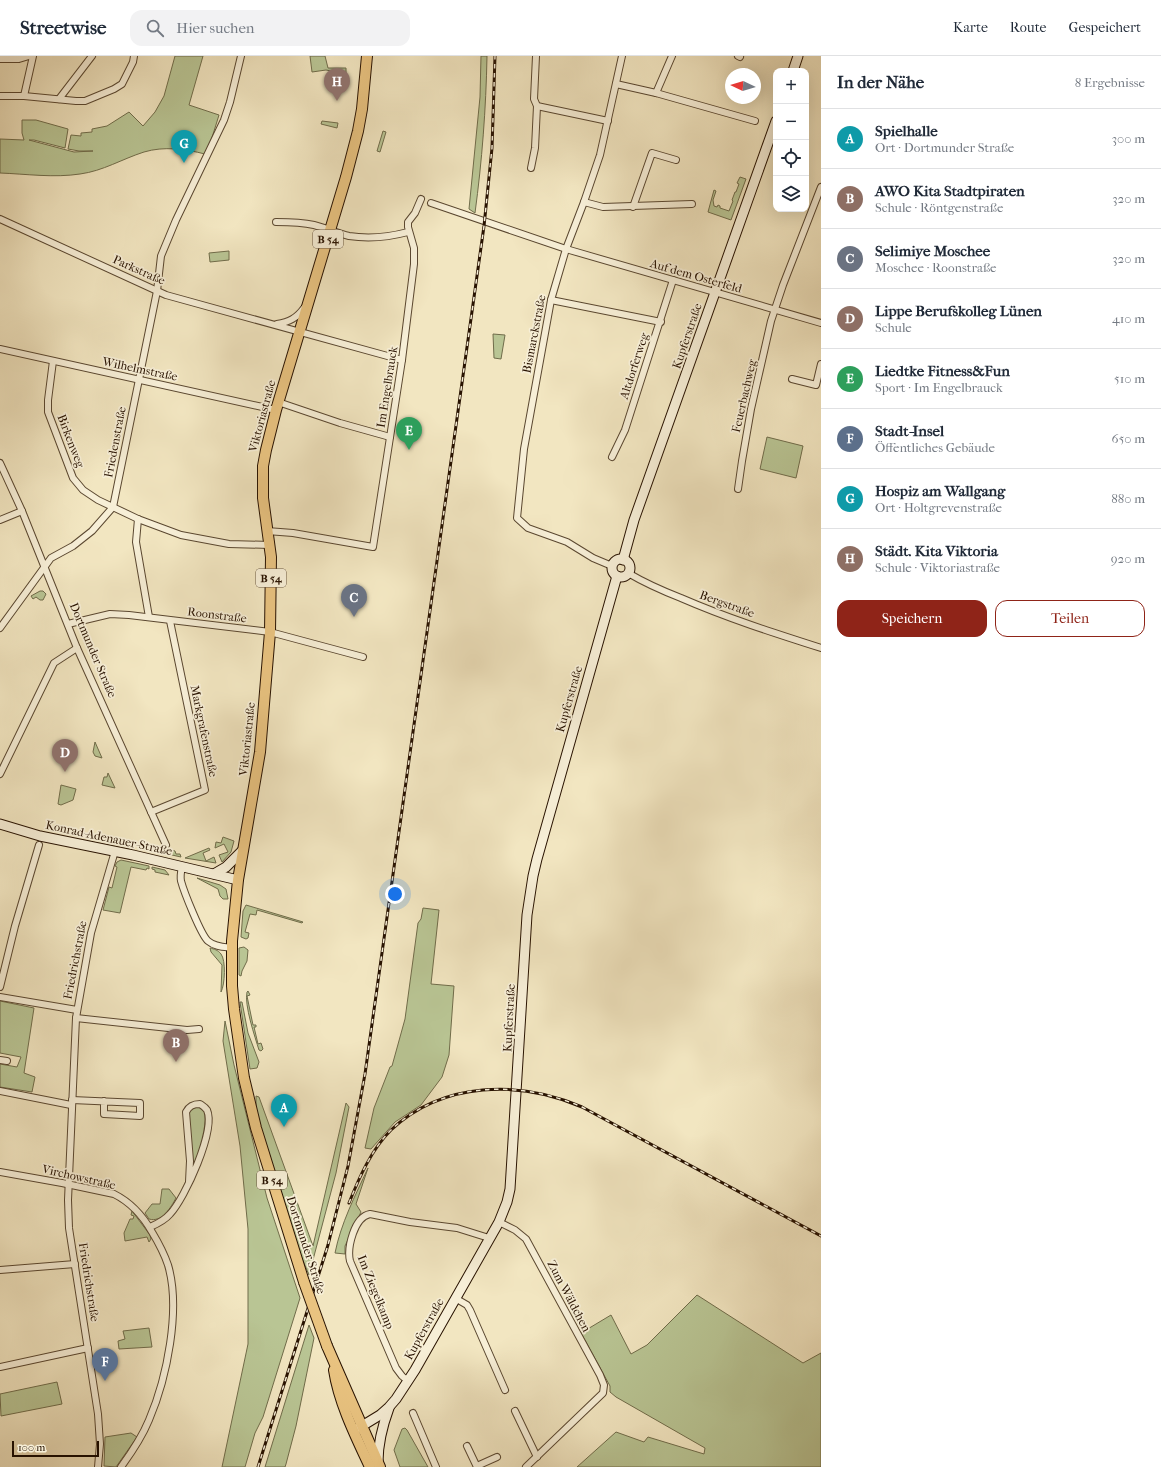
<!DOCTYPE html>
<html lang="de">
<meta charset="utf-8">
<style>
:root{--surface:#fff;--page:#f2f2f3;--text:#1f2937;--muted:#747a83;--line:#e0e1e3;--accent:#8f2418}
body{margin:0;font-family:"IM FELL French Canon",serif;background:var(--page);color:var(--text)}
.controls{position:absolute;right:12px;top:12px;display:grid;overflow:hidden;border-radius:8px;box-shadow:0 4px 16px #0002}
.controls button{width:36px;height:36px;display:grid;place-items:center;padding:0;border:0;border-bottom:1px solid var(--line);background:var(--surface);color:var(--text);font:20px sans-serif}
.compass{position:absolute;left:725px;top:12px;width:36px;height:36px;border-radius:50%;background:var(--surface);box-shadow:0 4px 16px #0002;rotate:274deg}
.scale{position:absolute;left:12px;bottom:10px;width:87px;box-sizing:border-box;padding-left:4px;border:2px solid #281200;border-top:0;font-size:11px;line-height:14px;white-space:nowrap;color:#281200;-webkit-text-stroke:3px #f7efd7;paint-order:stroke}
.you{position:absolute;left:395px;top:838px;width:14px;height:14px;margin:-10px;border:3px solid #fff;border-radius:50%;background:#1a73e8;box-shadow:0 0 0 6px #1a73e833}
.badge{display:grid;place-items:center;width:26px;height:26px;border-radius:50%;background:var(--accent);color:#fff;font-size:13px;font-weight:700}
.pin{position:absolute;translate:-50% -33px;filter:drop-shadow(0 1px 2px #0008)}
.pin::after{content:'';position:absolute;top:21px;width:14px;height:12px;background:inherit;clip-path:polygon(0 0,100% 0,50% 100%)}
.list{margin:0;padding:0;list-style:none}
h2{display:flex;justify-content:space-between;align-items:center;height:52px;margin:0;padding:0 16px;font-size:17px}
h2 small{font-size:13px;font-weight:400;color:var(--muted)}
.list li{display:grid;grid-template-columns:26px 1fr auto;gap:12px;align-items:center;box-sizing:border-box;height:60px;padding:0 16px;border-top:1px solid var(--line)}
.list b{display:block;font-size:15px;white-space:nowrap}
.list p{margin:0;font-size:13px;white-space:nowrap;color:var(--muted)}
.list em{font-size:13px;font-style:normal;color:var(--muted)}
.actions{display:flex;gap:8px;padding:12px 16px}
.actions a{flex:1;padding:9px 0;border:1px solid var(--accent);border-radius:12px;text-align:center;font-size:14px;color:var(--accent)}
.actions .main{background:var(--accent);color:#fff}
.icon{flex:none;width:22px;height:22px;fill:none;stroke:currentColor;stroke-width:2;stroke-linecap:round;stroke-linejoin:round}
.map{position:relative;flex:none;width:821px;height:1411px;overflow:hidden}
header{display:flex;align-items:center;gap:24px;box-sizing:border-box;height:56px;padding:0 20px;background:var(--surface);border-bottom:1px solid var(--line)}
header strong{font-size:19px}
nav{display:flex;gap:22px;margin-inline-start:auto;font-size:14px}
.search{width:280px;height:36px;background:var(--page);display:flex;align-items:center;gap:10px;box-sizing:border-box;padding:0 14px;border-radius:12px;color:var(--muted);font-size:15px}
main{display:flex}
aside{flex:1;background:var(--surface)}
.map>svg:first-child{display:block}
.green{fill:#b9c594;stroke:#706c4a}
.lines{fill:none;stroke-linecap:round;stroke-linejoin:round}
.street-casing{stroke:#5a4730;stroke-width:8}
.secondary-casing{stroke:#281200;stroke-width:11}
.primary-casing{stroke:#281200;stroke-width:12}
.street{stroke:#f7efd7;stroke-width:6}
.secondary{stroke:#f7efd7;stroke-width:9}
.primary{stroke:#e9c380;stroke-width:10}
.rail-casing{stroke:#281200;stroke-width:3}
.rail{stroke:#f7efd7;stroke-width:1.5;stroke-dasharray:4.5;stroke-linecap:butt}
.primary-bridge-casing{stroke:#281200;stroke-width:12;stroke-linecap:butt}
.primary-bridge{stroke:#e9c380;stroke-width:10}
.labels{text-anchor:middle;stroke-width:3.5;stroke-linejoin:round;paint-order:stroke}
.shield{fill:#f7efd7;stroke:#665440;stroke-width:1}
.shield-label{font-size:11px;font-weight:bold;fill:#281200}
.street-label{font-size:12px;fill:#281200;stroke:#f7efd7}
</style>
<header>
<strong>Streetwise</strong>
<div class="search"><svg class="icon" aria-label="search" viewBox="0 0 24 24"><circle cx="10" cy="10" r="6"/><path d="M15 15l6 6"/></svg>Hier suchen</div>
<nav><a>Karte</a><a>Route</a><a>Gespeichert</a></nav>
</header>
<main>
<div class="map">
<svg width="821" height="1411" viewBox="0 0 821 1411">
<rect width="100%" height="100%" fill="#f2e6c1"/>
<filter id="stains"><feTurbulence type="fractalNoise" baseFrequency=".005" numOctaves="4"/><feColorMatrix values="0 0 0 0 .2 0 0 0 0 .09 0 0 0 0 .02 0 0 0 .5 -.17"/></filter>
<radialGradient id="worn" r=".72"><stop offset=".6" stop-color="#630" stop-opacity="0"/><stop offset="1" stop-color="#630" stop-opacity=".3"/></radialGradient>
<g class="green">
<path d="M 175,0 L 203,0 L 189,49 L 219,59 L 210,88 L 205,98 C 185,93 164,90 144,96 C 122,103 103,115 80,118 C 54,122 26,118 0,117 L 0,83 L 24,84 L 22,77 L 22,64 L 36,64 L 68,73 L 65,92 L 34,84 L 29,84 L 74,96 L 93,95 L 79,95 L 68,93 L 71,79 L 81,80 L 81,77 L 92,76 L 92,73 L 107,70 L 129,56 L 143,70 L 155,56 L 164,40 Z"/>
<path d="M 310,0 L 325,0 L 328,12 L 346,12 L 346,18 L 326,14 L 312,16 Z"/>
<path d="M 481,0 L 487,0 C 486,53 482,105 475,157 L 469,153 L 480,41 Z"/>
<path d="M 322,65 L 338,67 L 337,72 L 321,68 Z"/>
<path d="M 383,75 L 386,76 L 380,96 L 377,95 Z"/>
<path d="M 740,121 L 746,123 L 731,164 L 708,156 L 714,134 L 716,135 L 713,144 L 714,150 L 717,151 L 718,149 L 720,150 L 720,152 L 729,155 L 733,145 L 732,144 L 735,136 L 736,136 L 739,128 L 737,127 Z"/>
<path d="M 229,195 L 229,204 L 210,206 L 209,197 Z"/>
<path d="M 493,278 L 505,279 L 501,303 L 494,302 Z"/>
<path d="M 767,381 L 803,390 L 796,422 L 760,413 Z"/>
<path d="M 40,535 L 43,535 L 46,538 L 43,544 L 40,544 L 36,541 L 33,543 L 31,540 Z"/>
<path d="M 95,686 L 102,702 L 95,700 L 93,696 Z"/>
<path d="M 108,717 L 115,732 L 102,729 L 104,721 L 107,721 Z"/>
<path d="M 61,729 L 76,733 L 73,744 L 61,749 L 58,748 Z"/>
<path d="M 223,781 L 234,785 L 231,796 L 222,806 L 219,799 L 228,796 L 224,788 L 215,792 L 216,786 L 221,787 Z"/>
<path d="M 158,790 L 175,795 L 176,798 L 180,798 L 181,801 L 154,795 Z"/>
<path d="M 209,792 L 210,794 L 203,797 L 206,805 L 214,801 L 216,807 L 185,802 Z"/>
<path d="M 121,804 L 149,810 L 149,813 L 147,812 L 146,814 L 131,811 L 120,857 L 103,854 L 109,831 L 112,832 L 117,811 L 115,810 L 117,806 Z"/>
<path d="M 152,811 L 165,814 L 169,819 L 155,816 L 155,814 L 152,813 Z"/>
<path d="M 197,822 L 220,829 L 226,833 L 228,843 L 223,843 L 220,840 L 218,833 Z"/>
<path d="M 246,849 L 303,866 L 302,867 L 257,854 L 256,859 L 250,858 L 245,876 L 249,877 L 248,882 L 246,883 L 241,881 L 243,855 Z"/>
<path d="M 423,852 L 439,854 L 431,928 L 454,930 L 449,999 L 442,1021 L 421,1049 L 395,1066 L 371,1093 L 365,1092 L 374,1052 L 390,1011 L 392,1010 L 405,963 L 418,867 L 421,863 Z"/>
<path d="M 244,891 L 248,894 L 247,905 L 242,915 L 241,920 L 239,919 L 239,892 Z"/>
<path d="M 210,892 C 214,893 218,894 221,898 C 226,904 225,929 221,936 L 222,909 L 211,896 Z"/>
<path d="M 248,935 L 250,939 L 247,940 L 253,969 L 256,969 L 256,971 L 254,971 L 258,988 L 261,987 L 263,993 L 261,995 L 259,994 C 255,981 244,949 247,936 Z"/>
<path d="M 0,945 L 34,952 L 24,1017 L 35,1021 L 32,1036 L 0,1031 L 0,1008 L 17,1011 L 21,1001 L 0,997 Z"/>
<path d="M 240,946 L 242,946 L 248,977 L 259,1006 L 257,1012 L 250,1013 Z"/>
<path d="M 225,965 L 234,1009 L 267,1142 L 300,1242 L 263,1361 L 255,1377 L 245,1411 L 222,1411 L 248,1288 L 248,1173 L 240,1090 L 223,985 Z"/>
<path d="M 256,1040 L 259,1041 L 313,1190 L 346,1047 L 349,1051 L 336,1117 L 309,1219 L 301,1200 L 260,1070 L 256,1052 Z"/>
<path d="M 197,1050 L 205,1054 C 207,1077 201,1093 192,1114 L 188,1056 L 190,1052 Z"/>
<path d="M 368,1112 L 356,1148 L 361,1156 L 345,1190 L 345,1198 L 335,1197 C 341,1167 355,1140 368,1112 Z"/>
<path d="M 162,1133 L 169,1133 L 176,1142 C 171,1151 162,1167 149,1163 L 145,1157 L 152,1148 L 160,1148 Z"/>
<path d="M 132,1155 L 150,1179 L 151,1183 L 149,1186 L 147,1181 L 125,1185 L 124,1177 L 130,1163 L 133,1163 L 134,1160 L 131,1159 Z"/>
<path d="M 697,1239 L 803,1307 L 821,1297 L 821,1411 L 577,1411 L 616,1376 L 644,1386 L 648,1381 L 704,1398 L 705,1392 L 616,1341 L 610,1336 L 610,1330 L 581,1277 L 611,1259 L 631,1298 L 647,1289 Z"/>
<path d="M 309,1269 L 314,1282 L 296,1370 L 286,1408 L 285,1411 L 265,1411 Z"/>
<path d="M 149,1272 L 152,1291 L 119,1293 L 118,1285 L 125,1283 L 123,1275 Z"/>
<path d="M 57,1326 L 62,1348 L 1,1360 L 0,1338 Z"/>
<path d="M 405,1372 L 407,1374 L 428,1411 L 400,1411 L 394,1394 L 402,1373 Z"/>
<path d="M 131,1377 L 137,1381 L 116,1411 L 104,1410 L 105,1381 Z"/>
</g>
<g class="lines">
<g class="street-casing">
<g id="street">
<path d="M 738,0 L 740,1"/>
<path d="M 0,3 L 19,3 L 29,0"/>
<path d="M 616,28 L 656,37 L 755,65"/>
<path d="M 656,37 L 672,0"/>
<path d="M 0,40 L 24,40 L 76,45 L 85,45 L 114,33 L 122,28 L 133,6 L 134,0"/>
<path d="M 24,40 L 33,0"/>
<path d="M 59,43 L 92,0"/>
<path d="M 537,50 L 608,65"/>
<path d="M 531,112 L 535,92 L 537,50 L 534,43 L 536,0"/>
<path d="M 584,146 L 603,151 L 692,148"/>
<path d="M 431,147 L 566,193 L 821,267"/>
<path d="M 633,151 L 652,97 L 676,104"/>
<path d="M 0,163 L 166,239 L 402,304"/>
<path d="M 276,166 C 289,166 301,166 314,169 C 326,172 337,177 349,180 C 369,183 389,181 408,176"/>
<path d="M 551,244 L 661,266"/>
<path d="M 277,268 C 289,266 297,262 304,252"/>
<path d="M 0,293 L 276,354"/>
<path d="M 53,305 L 48,344 L 48,356 L 73,422 L 83,434 L 98,444 L 138,463 L 181,479 L 229,488 L 270,489"/>
<path d="M 792,323 L 816,329 L 821,308"/>
<path d="M 278,346 L 340,367 L 390,381"/>
<path d="M 612,401 L 625,374 L 673,224"/>
<path d="M 0,407 L 22,455 L 77,592 L 166,789"/>
<path d="M 738,433 L 742,405 L 751,353 L 771,265 L 783,229 L 821,131"/>
<path d="M 138,463 L 136,486 L 149,561"/>
<path d="M 0,464 L 22,455"/>
<path d="M 267,475 L 293,477 L 373,491 L 402,304 L 414,208 L 414,192 L 408,171 L 408,166 L 415,157 L 421,143"/>
<path d="M 612,510 L 593,502 L 567,486 L 528,472 L 517,462 L 524,393 L 551,244 L 566,193 L 584,146 L 600,99 L 622,0"/>
<path d="M 628,517 C 645,527 663,535 681,542 C 727,562 774,577 821,592"/>
<path d="M 68,568 L 110,558 L 129,559 L 270,576 L 363,601"/>
<path d="M 0,572 L 51,502 L 73,490 L 92,475 L 113,451 L 157,235 L 161,200 L 176,164 L 224,64 L 230,46 L 241,0"/>
<path d="M 0,718 L 54,607 L 77,592"/>
<path d="M 151,756 L 205,734 L 170,565"/>
<path d="M 182,810 C 181,815 180,820 181,825 C 184,836 201,879 208,885 C 215,891 224,891 232,892"/>
<path d="M 0,931 L 15,870 L 39,789"/>
<path d="M 0,941 L 77,954"/>
<path d="M 76,962 L 187,974 L 199,973"/>
<path d="M 0,1004 L 7,1005"/>
<path d="M 0,1035 L 71,1049"/>
<path d="M 72,1044 L 140,1047 L 140,1060 L 104,1058 L 104,1045"/>
<path d="M 0,1116 L 62,1127 L 114,1138 C 130,1146 143,1160 152,1176 C 158,1186 164,1197 168,1209 C 181,1253 167,1322 149,1364 C 142,1381 132,1396 121,1411"/>
<path d="M 499,1166 L 515,1174 L 526,1183 L 600,1319 L 604,1329 L 603,1337 L 526,1411"/>
<path d="M 150,1171 C 157,1168 165,1164 170,1158 C 185,1142 216,1074 207,1054 C 205,1051 203,1050 200,1048 C 193,1048 189,1050 186,1056 L 190,1105 L 189,1126"/>
<path d="M 0,1214 L 75,1208"/>
<path d="M 455,1242 L 467,1249 L 470,1254 L 505,1334"/>
<path d="M 0,1311 L 88,1292"/>
<path d="M 408,1325 L 402,1320 L 396,1312 L 350,1205 C 347,1192 354,1161 370,1158 L 410,1166 L 457,1172 L 489,1182"/>
<path d="M 515,1355 L 537,1401"/>
<path d="M 413,1357 L 436,1411"/>
<path d="M 467,1390 L 477,1411"/>
<path d="M 477,1410 L 497,1401"/>
<path d="M 98,1411 L 100,1388 L 98,1358 L 69,1172 L 68,1144 L 76,962 L 91,877 L 115,795"/>
</g>
</g>
<g class="secondary-casing">
<g id="secondary">
<path d="M 793,15 L 798,0"/>
<circle cx="621" cy="512" r="9"/>
<path d="M 623,504 L 634,464 L 776,65"/>
<path d="M 0,768 L 40,780 L 133,799 L 238,824"/>
<path d="M 214,818 L 226,811 L 243,794"/>
<path d="M 357,1373 L 380,1359 L 389,1351 L 396,1343 L 415,1314 L 499,1166 L 507,1146 L 510,1133 L 527,859 L 533,820 L 537,803 L 617,520"/>
<path d="M 378,1406 C 378,1387 382,1371 389,1352"/>
</g>
</g>
<g class="primary-casing">
<g id="primary">
<path d="M 304,1226 L 256,1072 L 244,1022 L 234,953 L 232,930 L 232,885 L 238,824 L 260,696 L 270,576 L 271,501 L 263,442 L 263,410 L 266,394 L 276,354 L 346,121 L 358,75 L 362,53 L 367,0"/>
<path d="M 327,1290 L 380,1411"/>
<path d="M 334,1314 C 339,1347 356,1381 370,1411"/>
</g>
</g>
<use href="#street" class="street"/>
<use href="#secondary" class="secondary"/>
<use href="#primary" class="primary"/>
<g class="rail-casing">
<g id="rail">
<path d="M 349,1147 C 359,1122 371,1094 391,1074 C 443,1025 520,1024 582,1051 L 821,1180"/>
<path d="M 258,1411 L 328,1189 L 348,1110 L 365,1018 L 484,170 L 492,92 L 495,0"/>
</g>
</g>
<use href="#rail" class="rail"/>
<g class="primary-bridge-casing">
<path id="primary-bridge" d="M 304,1226 L 327,1290"/>
</g>
<use href="#primary-bridge" class="primary-bridge"/>
</g>
<g class="labels">
<g class="shield">
<rect x="313" y="174" width="30" height="18" rx="3"/>
<rect x="256" y="513" width="30" height="18" rx="3"/>
<rect x="257" y="1115" width="30" height="18" rx="3"/>
</g>
<g class="shield-label">
<text x="328" y="187">B 54</text>
<text x="271" y="526">B 54</text>
<text x="272" y="1128">B 54</text>
</g>
<g class="street-label">
<text transform="translate(139 214) rotate(24)" y="4">Parkstraße</text>
<text transform="translate(696 220) rotate(16)" y="4">Auf dem Osterfeld</text>
<text transform="translate(534 278) rotate(-79)" y="4">Bismarckstraße</text>
<text transform="translate(687 280) rotate(-71)" y="4">Kupferstraße</text>
<text transform="translate(634 310) rotate(-72)" y="4">Altdorferweg</text>
<text transform="translate(140 313) rotate(12)" y="4">Wilhelmstraße</text>
<text transform="translate(387 331) rotate(-81)" y="4">Im Engelbrauck</text>
<text transform="translate(744 340) rotate(-77)" y="4">Feuerbachweg</text>
<text transform="translate(262 360) rotate(-75)" y="4">Viktoriastraße</text>
<text transform="translate(71 385) rotate(69)" y="4">Birkenweg</text>
<text transform="translate(115 386) rotate(-79)" y="4">Friedenstraße</text>
<text transform="translate(727 548) rotate(20)" y="4">Bergstraße</text>
<text transform="translate(217 559) rotate(7)" y="4">Roonstraße</text>
<text transform="translate(93 594) rotate(67)" y="4">Dortmunder Straße</text>
<text transform="translate(569 643) rotate(-74)" y="4">Kupferstraße</text>
<text transform="translate(204 675) rotate(78)" y="4">Markgrafenstraße</text>
<text transform="translate(247 683) rotate(-84)" y="4">Viktoriastraße</text>
<text transform="translate(109 782) rotate(12)" y="4">Konrad-Adenauer-Straße</text>
<text transform="translate(75 904) rotate(-79)" y="4">Friedrichstraße</text>
<text transform="translate(509 962) rotate(-87)" y="4">Kupferstraße</text>
<text transform="translate(79 1121) rotate(13)" y="4">Virchowstraße</text>
<text transform="translate(306 1189) rotate(72)" y="4">Dortmunder Straße</text>
<text transform="translate(89 1226) rotate(81)" y="4">Friedrichstraße</text>
<text transform="translate(376 1236) rotate(68)" y="4">Im Ziegelkamp</text>
<text transform="translate(569 1240) rotate(62)" y="4">Zum Wäldchen</text>
<text transform="translate(424 1273) rotate(-61)" y="4">Kupferstraße</text>
</g>
</g>
<rect width="100%" height="100%" filter="url(#stains)"/>
<rect width="100%" height="100%" fill="url(#worn)"/>
</svg>
<div class="controls">
<button>+</button>
<button>−</button>
<button><svg class="icon" aria-label="locate" viewBox="0 0 24 24"><circle cx="12" cy="12" r="6"/><path d="M12 2v4M12 18v4M2 12h4M18 12h4"/></svg></button>
<button><svg class="icon" aria-label="layers" viewBox="0 0 24 24"><path d="M12 4l9 5-9 5-9-5zM3 14l9 5 9-5"/></svg></button>
</div>
<svg class="compass" viewBox="-18 -18 36 36"><path d="M0-13l5 13h-10z" fill="#e53935"/><path d="M0 13l5-13h-10z" fill="#747a83"/></svg>
<div class="scale">100 m</div>
<div class="you"></div>
<div class="pin badge" style="left:284px;top:1071px;background:#0f9aa8">A</div>
<div class="pin badge" style="left:176px;top:1006px;background:#8d6e63">B</div>
<div class="pin badge" style="left:354px;top:561px;background:#6b7280">C</div>
<div class="pin badge" style="left:65px;top:716px;background:#8d6e63">D</div>
<div class="pin badge" style="left:409px;top:394px;background:#2e9e5b">E</div>
<div class="pin badge" style="left:105px;top:1325px;background:#5c6f8a">F</div>
<div class="pin badge" style="left:184px;top:107px;background:#0f9aa8">G</div>
<div class="pin badge" style="left:337px;top:45px;background:#8d6e63">H</div>
</div>
<aside>
<h2>In der Nähe<small>8 Ergebnisse</small></h2>
<ul class="list">
<li><span class="badge" style="background:#0f9aa8">A</span><div><b>Spielhalle</b><p>Ort · Dortmunder Straße</p></div><em>300 m</em></li>
<li><span class="badge" style="background:#8d6e63">B</span><div><b>AWO Kita Stadtpiraten</b><p>Schule · Röntgenstraße</p></div><em>320 m</em></li>
<li><span class="badge" style="background:#6b7280">C</span><div><b>Selimiye Moschee</b><p>Moschee · Roonstraße</p></div><em>320 m</em></li>
<li><span class="badge" style="background:#8d6e63">D</span><div><b>Lippe Berufskolleg Lünen</b><p>Schule</p></div><em>410 m</em></li>
<li><span class="badge" style="background:#2e9e5b">E</span><div><b>Liedtke Fitness&amp;Fun</b><p>Sport · Im Engelbrauck</p></div><em>510 m</em></li>
<li><span class="badge" style="background:#5c6f8a">F</span><div><b>Stadt-Insel</b><p>Öffentliches Gebäude</p></div><em>650 m</em></li>
<li><span class="badge" style="background:#0f9aa8">G</span><div><b>Hospiz am Wallgang</b><p>Ort · Holtgrevenstraße</p></div><em>880 m</em></li>
<li><span class="badge" style="background:#8d6e63">H</span><div><b>Städt. Kita Viktoria</b><p>Schule · Viktoriastraße</p></div><em>920 m</em></li>
</ul>
<div class="actions"><a class="main">Speichern</a><a>Teilen</a></div>
</aside>
</main>
